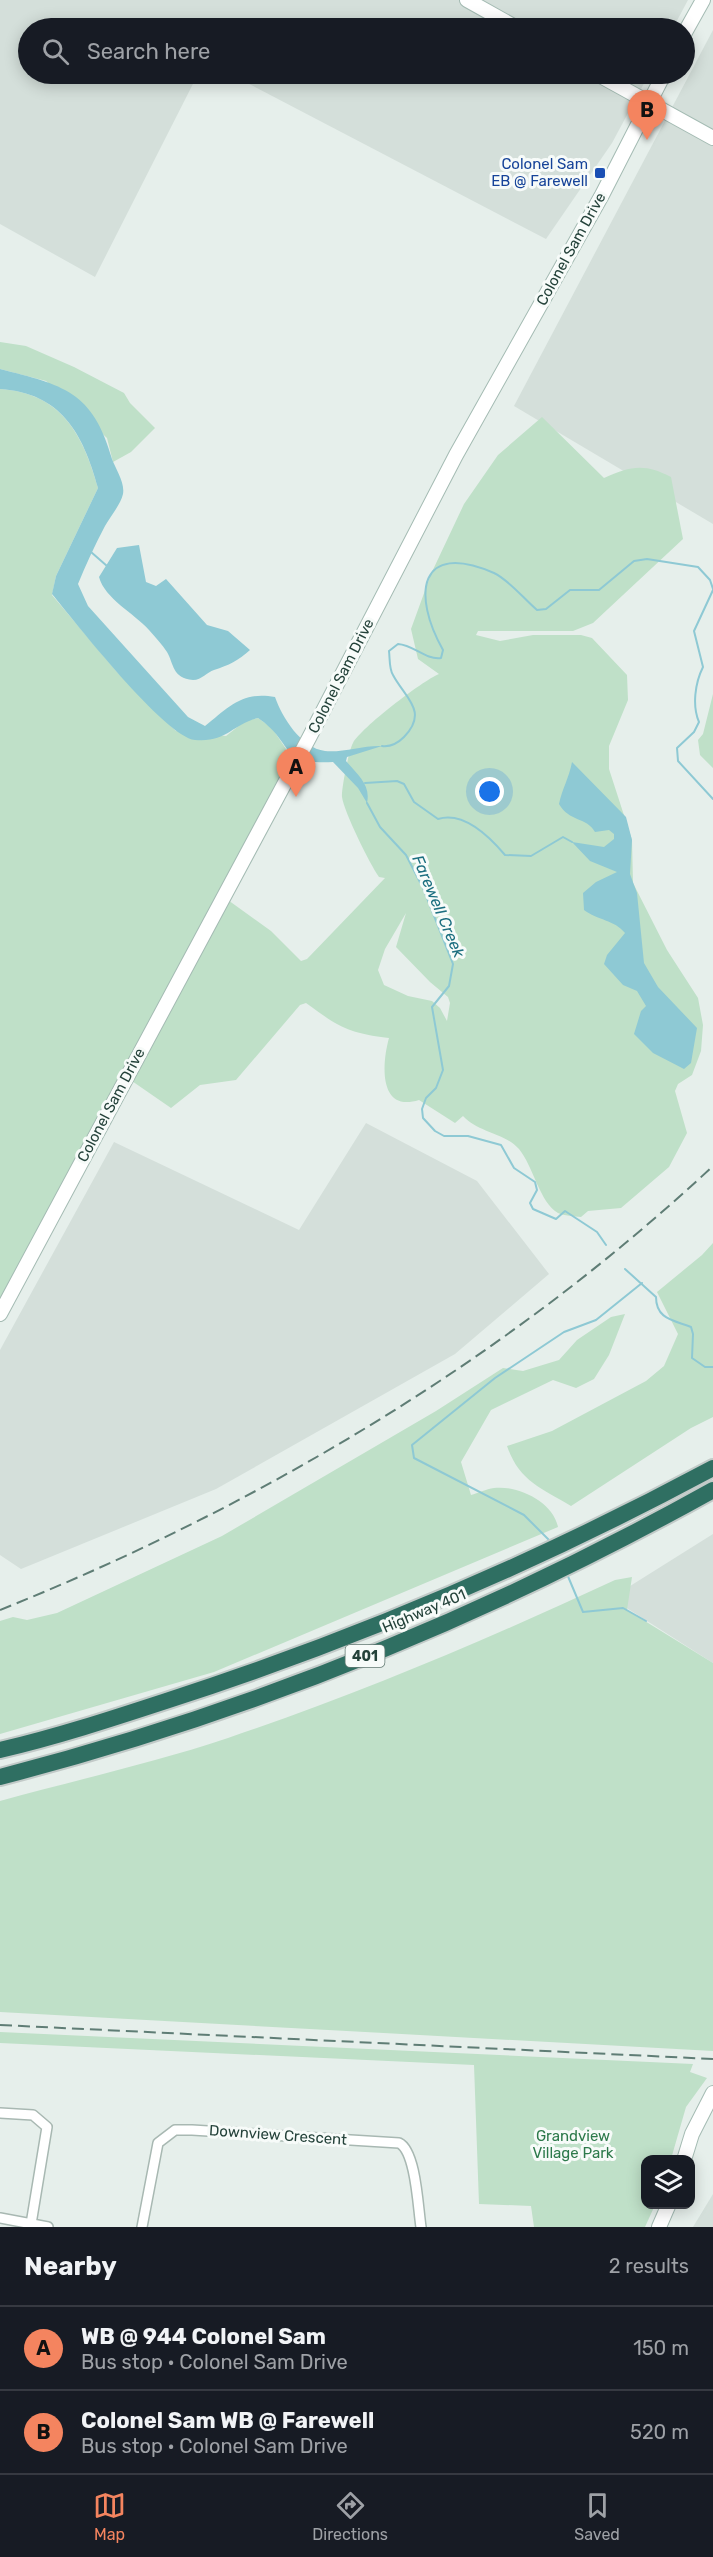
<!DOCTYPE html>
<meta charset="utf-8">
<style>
:root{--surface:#171b24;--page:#20242c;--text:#f1f3f6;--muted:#9ea1a6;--line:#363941;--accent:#f4845f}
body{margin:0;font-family:Rubik,sans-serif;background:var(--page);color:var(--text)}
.controls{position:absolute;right:18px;bottom:18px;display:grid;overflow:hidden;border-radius:12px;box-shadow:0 3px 15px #0003}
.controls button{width:54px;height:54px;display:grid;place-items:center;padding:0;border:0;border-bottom:2px solid var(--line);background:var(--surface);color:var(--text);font:30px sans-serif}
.you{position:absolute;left:490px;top:792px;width:21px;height:21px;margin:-15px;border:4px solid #fff;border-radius:50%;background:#1a73e8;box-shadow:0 0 0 9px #1a73e833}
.badge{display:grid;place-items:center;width:39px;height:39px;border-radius:50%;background:var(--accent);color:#111;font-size:20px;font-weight:700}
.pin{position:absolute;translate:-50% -50px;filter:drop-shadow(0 2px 3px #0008)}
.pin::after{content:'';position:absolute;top:32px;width:21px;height:18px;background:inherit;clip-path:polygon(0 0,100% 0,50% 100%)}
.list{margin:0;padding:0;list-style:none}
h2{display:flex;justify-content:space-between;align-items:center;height:78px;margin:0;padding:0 24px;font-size:26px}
h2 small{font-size:20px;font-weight:400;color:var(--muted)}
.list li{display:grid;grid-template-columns:39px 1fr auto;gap:18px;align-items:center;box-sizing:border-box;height:84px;padding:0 24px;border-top:2px solid var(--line)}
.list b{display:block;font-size:22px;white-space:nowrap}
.list p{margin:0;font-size:20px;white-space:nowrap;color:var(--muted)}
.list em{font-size:20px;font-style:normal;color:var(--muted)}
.icon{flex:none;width:33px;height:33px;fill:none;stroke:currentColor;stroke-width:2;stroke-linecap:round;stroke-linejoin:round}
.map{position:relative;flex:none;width:713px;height:2227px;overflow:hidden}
.search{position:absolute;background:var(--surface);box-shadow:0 3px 15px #0003;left:18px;right:18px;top:18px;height:66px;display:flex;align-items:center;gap:15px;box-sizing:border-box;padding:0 21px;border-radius:33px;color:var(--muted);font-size:22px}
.sheet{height:246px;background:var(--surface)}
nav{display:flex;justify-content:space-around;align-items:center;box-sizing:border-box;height:84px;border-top:2px solid var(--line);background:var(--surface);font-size:16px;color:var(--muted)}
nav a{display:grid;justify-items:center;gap:3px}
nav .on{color:var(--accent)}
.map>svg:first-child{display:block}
.built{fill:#d4dfda}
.green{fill:#bfe0c8;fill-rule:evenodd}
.water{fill:#8ec9d4}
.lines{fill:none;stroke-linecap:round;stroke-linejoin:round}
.stream{stroke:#8ec9d4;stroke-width:2}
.street-casing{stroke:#a8b8b2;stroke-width:12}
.secondary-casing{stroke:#a4bbb3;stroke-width:16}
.highway-casing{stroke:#c2cac8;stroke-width:20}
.street{stroke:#fff;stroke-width:9}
.secondary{stroke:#fff;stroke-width:14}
.highway{stroke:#2f6f62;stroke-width:16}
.rail{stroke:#5f7d75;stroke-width:2;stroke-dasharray:12 6;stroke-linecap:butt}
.transit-dot{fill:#1a4fb4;stroke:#f7fbf9;stroke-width:2}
.labels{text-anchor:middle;stroke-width:6;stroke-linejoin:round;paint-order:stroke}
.shield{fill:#f7fbf9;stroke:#637a73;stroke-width:1.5}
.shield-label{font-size:14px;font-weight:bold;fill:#24423a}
.transit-label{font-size:15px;fill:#164399;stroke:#f7fbf9;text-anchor:end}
.street-label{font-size:15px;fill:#24423a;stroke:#f7fbf9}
.park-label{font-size:15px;fill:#2d7a4b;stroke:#f7fbf9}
.water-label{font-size:16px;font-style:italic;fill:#1c6f80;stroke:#f7fbf9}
</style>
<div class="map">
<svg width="713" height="2227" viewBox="0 0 713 2227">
<rect width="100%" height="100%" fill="#e6efeb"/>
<g class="built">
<path d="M 0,0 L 688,0 L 673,28 L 28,28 L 28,74 L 198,74 L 95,277 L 0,224 Z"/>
<path d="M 713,30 L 713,524 L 514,406 Z"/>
<path d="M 230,74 L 649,74 L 612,143 L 546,239 Z"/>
<path d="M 366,1123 L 477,1181 L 549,1274 L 455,1354 L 216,1489 L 21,1569 L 0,1555 L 0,1350 L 114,1142 L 299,1230 Z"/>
<path d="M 713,1534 L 713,1663 L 611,1598 Z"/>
<path d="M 713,2194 L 713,2227 L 693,2227 Z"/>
</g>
<g class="green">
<path d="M 0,342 L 26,346 L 74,367 L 124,393 L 130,403 L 155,428 L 131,452 L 113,462 L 107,438 L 46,381 L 0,369 Z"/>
<path d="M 0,389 C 61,393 83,434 98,488 L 56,576 L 52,595 L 117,672 L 176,731 L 226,736 L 245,721 L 258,718 L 272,728 L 288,752 L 285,777 L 221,895 L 271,931 L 301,961 L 307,959 L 385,878 L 379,877 C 370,864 344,812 342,797 C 341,791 349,749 353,743 C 361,728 422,681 439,674 L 418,659 L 411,629 L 431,574 L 464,504 L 498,455 L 542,417 L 604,478 C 630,466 645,463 671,477 L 683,539 L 593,623 L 573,631 L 478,631 L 476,635 L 500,641 L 533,635 L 581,635 L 592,638 L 627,675 L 628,700 L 609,746 L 609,769 L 632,840 L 633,883 L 667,950 L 698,998 L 703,1025 L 701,1051 L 692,1075 L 678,1084 L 675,1091 L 687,1133 L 669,1167 L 621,1208 L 588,1211 L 581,1217 C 574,1216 564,1216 558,1213 C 540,1203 533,1166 519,1149 C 503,1132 479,1133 463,1116 L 455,1123 L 419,1100 C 378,1113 382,1063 389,1038 C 347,1033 339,1027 306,1003 L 300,1005 L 236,1080 L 200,1085 L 171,1108 L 129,1079 L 0,1313 ZM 406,913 L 396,947 L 430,982 L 448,997 L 450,1003 L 447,1021 L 440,1008 L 432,1001 L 408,996 L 384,985 L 378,970 L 385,949 Z"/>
<path d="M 713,694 L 713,768 L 700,755 L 698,740 L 703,734 Z"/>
<path d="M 713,1243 L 713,1417 L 691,1428 L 571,1506 C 541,1488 519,1481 507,1446 L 552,1431 L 646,1381 L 664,1366 L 678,1334 L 657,1292 L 702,1255 Z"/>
<path d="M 625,1314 L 609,1355 L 594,1379 L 576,1388 L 553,1380 L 491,1410 L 461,1462 L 471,1495 C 478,1493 486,1489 494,1488 C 518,1485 553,1502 558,1527 L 214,1672 L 0,1734 L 0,1621 L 13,1617 L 27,1620 L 57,1613 L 222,1536 L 436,1411 L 503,1368 L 523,1371 L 559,1360 L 577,1340 L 611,1317 Z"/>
<path d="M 632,1577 L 627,1610 L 713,1663 L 713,2051 L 0,2012 L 0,1801 C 76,1780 153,1763 228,1738 C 361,1693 488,1639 615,1580 Z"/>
<path d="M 0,2032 L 693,2064 L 690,2072 L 707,2078 L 686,2107 L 671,2159 L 646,2160 L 646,2204 L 655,2205 L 645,2227 L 534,2227 L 531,2206 L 479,2204 L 474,2065 L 0,2043 Z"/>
</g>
<g class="water">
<path d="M 0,369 C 63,385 93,391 112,459 C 116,470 125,482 123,494 C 121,504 110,517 105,526 C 95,545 86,564 78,584 L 88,606 L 188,717 L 205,726 C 229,707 242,691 275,697 C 282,717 301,748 325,751 C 342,753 364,745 382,746 L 347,757 L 346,761 C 358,775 371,785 367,803 L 358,788 L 333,762 C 277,765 295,743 258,718 C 233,724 226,743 195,740 C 165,737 75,622 52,594 L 56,576 L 98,488 C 83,433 61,393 0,389 Z"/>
<path d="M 139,545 L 146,582 L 156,586 L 166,579 L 207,625 L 228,631 L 250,650 C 238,661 229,665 214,670 C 207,672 202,680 193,680 C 172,678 174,664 167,652 C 162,644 155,637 149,630 C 134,613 105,599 99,577 L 117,548 Z"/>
<path d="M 572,762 L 626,817 L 632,840 L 630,874 L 637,893 L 644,963 L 658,987 L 697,1028 L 691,1063 L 684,1069 L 653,1053 L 634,1034 L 641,1011 L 646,1006 L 637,991 L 623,985 L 604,964 L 607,955 L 625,933 C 615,920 597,920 584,910 L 583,893 L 596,882 L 617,872 L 590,861 L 572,842 L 604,847 L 614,839 L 614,834 L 609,830 L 595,832 C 587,817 569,822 559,804 C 562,789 569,778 572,762 Z"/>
</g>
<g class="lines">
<g class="stream">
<path d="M 91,552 L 107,566"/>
<path d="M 713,590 L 694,631 L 703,667 C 695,683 692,706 699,722 L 694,732 L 677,748 L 678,761 L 713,799"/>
<path d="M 382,746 C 390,747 398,743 404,737 C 429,711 405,698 393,675 C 389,669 390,659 389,651 L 398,644 C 414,645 425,660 441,658 L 443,650 C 412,595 418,540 494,573 C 509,580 524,599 537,610 L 546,609 L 570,590 L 599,590 L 634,561 L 647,559 L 698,567 L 710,580 L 713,589"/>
<path d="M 365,783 L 397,781 L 404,784 L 414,802 L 438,819 C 464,811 489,836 505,855 L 531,856 L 563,837 L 572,842"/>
<path d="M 367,803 L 380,827 L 406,855 L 423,888 L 453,964 L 449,986 L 432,1007 L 443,1070 L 436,1088 L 426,1098 L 422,1109 L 423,1118 L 435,1131 L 444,1136 L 468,1136 L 501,1145 L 514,1168 L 535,1182 L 537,1190 L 530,1203 L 533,1209 L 556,1219 L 565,1211 L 597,1232 L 606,1245"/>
<path d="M 625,1269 L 656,1297 C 656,1319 673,1320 691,1327 L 693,1334 L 692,1358 L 705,1367 L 713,1367"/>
<path d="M 551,1542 L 524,1515 L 414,1458 L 412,1445 L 495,1378 L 564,1332 L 596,1320 L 642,1283"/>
<path d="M 567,1574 L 583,1612 L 623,1608 L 646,1621"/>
</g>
<g class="street-casing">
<g id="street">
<path d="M 0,2113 L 33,2115 L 47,2127 L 31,2224"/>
<path d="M 0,2218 L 48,2227"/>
<path d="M 142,2227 L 158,2143 L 175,2130 L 192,2130 L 399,2143 C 416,2151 418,2208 421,2227"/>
</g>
</g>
<g class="secondary-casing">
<g id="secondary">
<path d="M 467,0 L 517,28"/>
<path d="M 684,34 L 703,0"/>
<path d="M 597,74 L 713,138"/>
<path d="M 0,1314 L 309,738 L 456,455 L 602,195 L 664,74"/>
<path d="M 684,2160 L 692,2134 L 713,2093"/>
<path d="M 659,2227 L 669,2204"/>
</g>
</g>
<g class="highway-casing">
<g id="highway">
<path d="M 0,1750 C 56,1737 111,1719 166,1701 C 355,1640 538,1562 713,1468"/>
<path d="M 0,1777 C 248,1713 489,1615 713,1490"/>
</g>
</g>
<use href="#street" class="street"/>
<use href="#secondary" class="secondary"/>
<use href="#highway" class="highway"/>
<g class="rail">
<path d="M 0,1610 C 262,1505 506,1359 713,1166"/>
<path d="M 0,2025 L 713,2059"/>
</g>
</g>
<rect class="transit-dot" x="594" y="167" width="12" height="12" rx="3"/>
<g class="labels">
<rect class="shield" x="345.5" y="1645" width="39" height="22" rx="4.5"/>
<g class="shield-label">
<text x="365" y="1661">401</text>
</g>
<g class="transit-label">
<text x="588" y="169">Colonel Sam<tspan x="588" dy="17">EB @ Farewell</tspan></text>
</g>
<g class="street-label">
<text transform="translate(571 249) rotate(-61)" y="5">Colonel Sam Drive</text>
<text transform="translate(341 676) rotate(-63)" y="5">Colonel Sam Drive</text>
<text transform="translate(111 1105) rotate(-62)" y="5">Colonel Sam Drive</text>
<text transform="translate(424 1611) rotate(-23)" y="5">Highway 401</text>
<text transform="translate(278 2135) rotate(4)" y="5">Downview Crescent</text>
</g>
<g class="park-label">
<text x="573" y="2141">Grandview<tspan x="573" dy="17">Village Park</tspan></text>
</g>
<g class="water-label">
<text transform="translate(439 906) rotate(67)" y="6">Farewell Creek</text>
</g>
</g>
</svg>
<div class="controls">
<button><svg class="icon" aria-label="layers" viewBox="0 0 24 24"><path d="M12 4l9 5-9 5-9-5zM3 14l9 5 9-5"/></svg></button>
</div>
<div class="you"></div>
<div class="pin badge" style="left:296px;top:797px">A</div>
<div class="pin badge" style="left:647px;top:140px">B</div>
<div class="search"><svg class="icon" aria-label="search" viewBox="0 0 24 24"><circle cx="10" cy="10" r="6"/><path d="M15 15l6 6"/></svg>Search here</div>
</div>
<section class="sheet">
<h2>Nearby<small>2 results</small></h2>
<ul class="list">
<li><span class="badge">A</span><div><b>WB @ 944 Colonel Sam</b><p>Bus stop · Colonel Sam Drive</p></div><em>150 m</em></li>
<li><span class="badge">B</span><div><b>Colonel Sam WB @ Farewell</b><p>Bus stop · Colonel Sam Drive</p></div><em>520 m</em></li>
</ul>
</section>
<nav>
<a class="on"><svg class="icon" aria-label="map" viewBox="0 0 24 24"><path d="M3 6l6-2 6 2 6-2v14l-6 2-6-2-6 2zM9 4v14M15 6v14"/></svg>Map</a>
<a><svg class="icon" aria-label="directions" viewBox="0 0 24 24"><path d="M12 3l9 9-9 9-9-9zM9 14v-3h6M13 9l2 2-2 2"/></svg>Directions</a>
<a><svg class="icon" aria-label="saved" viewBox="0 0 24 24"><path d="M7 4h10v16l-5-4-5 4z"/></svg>Saved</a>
</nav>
